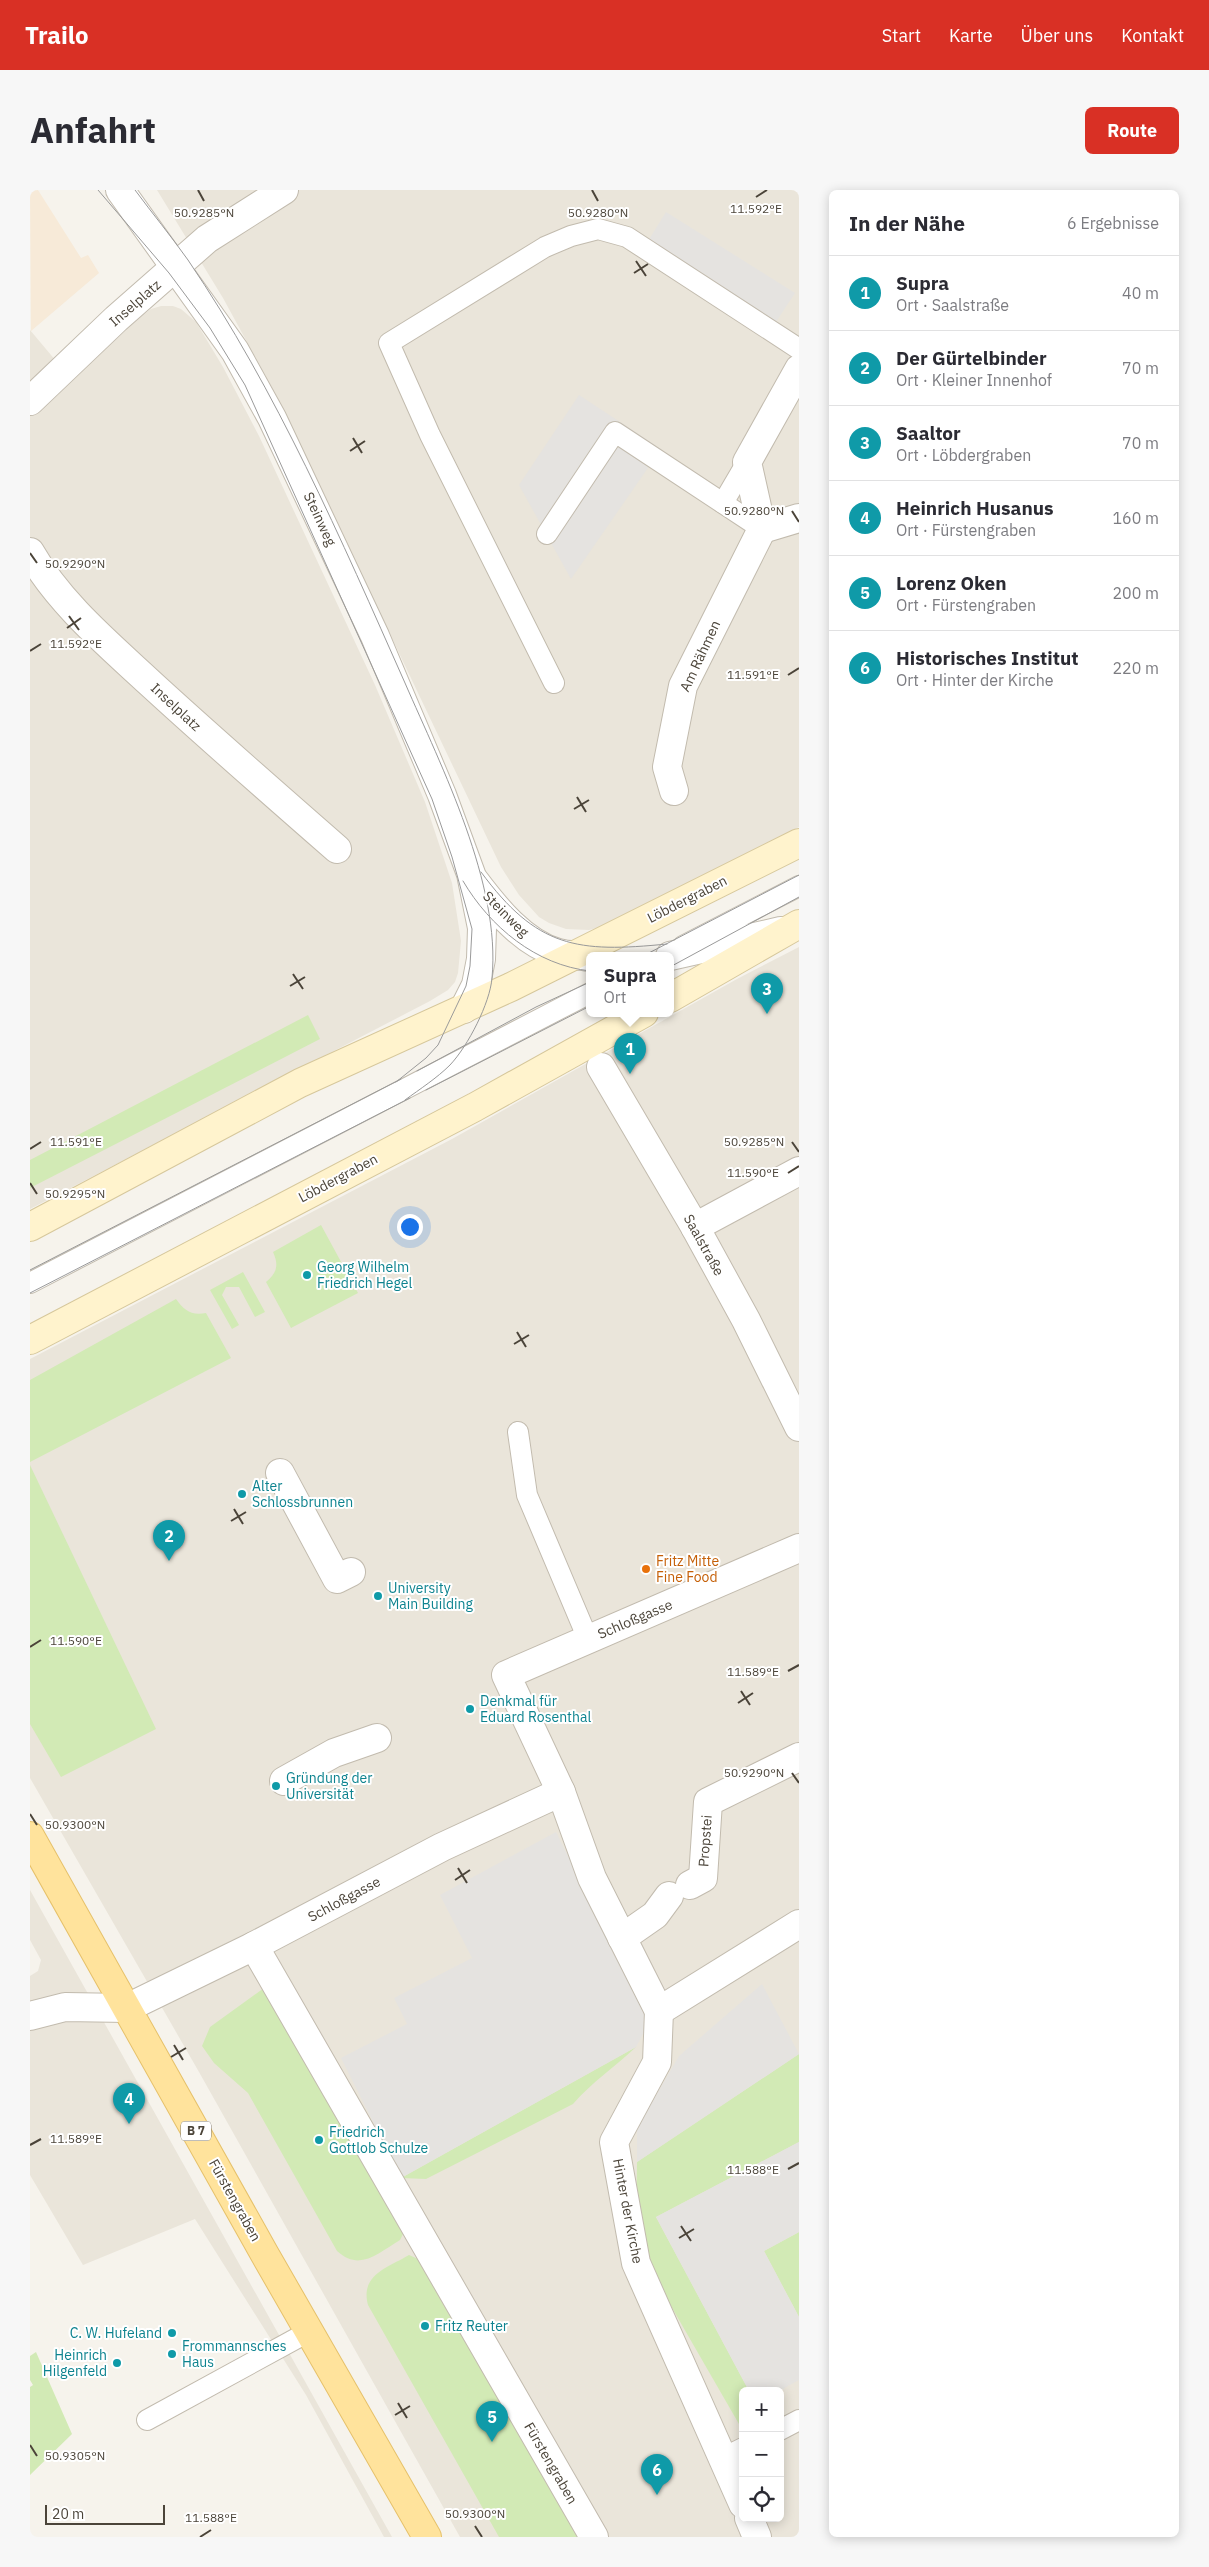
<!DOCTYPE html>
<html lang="de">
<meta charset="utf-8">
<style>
:root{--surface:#fff;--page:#f7f7f7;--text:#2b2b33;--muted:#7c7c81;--line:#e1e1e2;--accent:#d93025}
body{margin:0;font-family:"IBM Plex Sans",sans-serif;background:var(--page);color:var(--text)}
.controls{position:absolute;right:15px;bottom:15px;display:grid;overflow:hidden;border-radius:8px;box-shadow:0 2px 12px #0003}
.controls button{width:45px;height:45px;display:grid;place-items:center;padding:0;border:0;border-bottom:1px solid var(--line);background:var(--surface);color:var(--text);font:25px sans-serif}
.scale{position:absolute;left:15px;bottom:12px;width:120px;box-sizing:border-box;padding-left:5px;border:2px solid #4b4439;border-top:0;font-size:14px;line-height:18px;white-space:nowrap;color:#4b4439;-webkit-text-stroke:4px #fff;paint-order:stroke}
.you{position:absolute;left:379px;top:1036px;width:18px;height:18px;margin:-12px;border:4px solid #fff;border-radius:50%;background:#1a73e8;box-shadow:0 0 0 8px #1a73e833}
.badge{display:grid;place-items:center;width:32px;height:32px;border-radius:50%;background:var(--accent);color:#fff;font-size:16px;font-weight:700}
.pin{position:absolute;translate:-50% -41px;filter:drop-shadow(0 1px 2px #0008)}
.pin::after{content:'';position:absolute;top:26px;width:18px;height:15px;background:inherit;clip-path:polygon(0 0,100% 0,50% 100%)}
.popup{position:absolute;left:556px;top:762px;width:88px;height:65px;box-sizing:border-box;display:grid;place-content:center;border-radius:8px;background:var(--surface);filter:drop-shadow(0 1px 4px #0005);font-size:16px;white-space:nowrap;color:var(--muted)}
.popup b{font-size:19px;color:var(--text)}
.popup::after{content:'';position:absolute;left:50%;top:100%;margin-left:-10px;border:10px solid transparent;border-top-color:var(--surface)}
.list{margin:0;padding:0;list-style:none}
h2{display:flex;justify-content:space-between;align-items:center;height:65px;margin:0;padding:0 20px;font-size:21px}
h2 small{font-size:16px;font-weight:400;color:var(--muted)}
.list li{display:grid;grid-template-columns:32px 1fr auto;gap:15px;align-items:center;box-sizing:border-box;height:75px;padding:0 20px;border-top:1px solid var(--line)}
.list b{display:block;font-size:19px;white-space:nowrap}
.list p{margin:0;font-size:16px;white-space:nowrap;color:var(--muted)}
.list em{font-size:16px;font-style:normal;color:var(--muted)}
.icon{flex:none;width:28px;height:28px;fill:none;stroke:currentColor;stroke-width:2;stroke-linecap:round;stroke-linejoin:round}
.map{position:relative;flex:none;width:769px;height:2347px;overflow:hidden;border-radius:8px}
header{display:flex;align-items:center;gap:30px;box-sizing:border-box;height:70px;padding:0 25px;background:var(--accent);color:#fff}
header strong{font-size:24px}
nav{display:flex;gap:28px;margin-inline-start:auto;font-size:18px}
.intro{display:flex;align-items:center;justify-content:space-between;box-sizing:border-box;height:120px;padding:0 30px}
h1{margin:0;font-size:35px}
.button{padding:12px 22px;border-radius:8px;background:var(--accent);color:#fff;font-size:18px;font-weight:700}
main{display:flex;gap:30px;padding:0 30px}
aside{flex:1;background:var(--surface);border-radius:8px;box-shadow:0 2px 12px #0003}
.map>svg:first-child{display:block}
.residential{fill:#eae5da;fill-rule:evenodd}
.commercial{fill:#f7ead8}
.green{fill:#d2eab5}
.parking{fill:#e5e3e0}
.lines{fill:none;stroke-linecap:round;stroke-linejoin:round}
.lane-casing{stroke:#c2bbae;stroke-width:22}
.street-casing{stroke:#c2bbae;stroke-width:30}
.secondary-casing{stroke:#d6c79b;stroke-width:30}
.primary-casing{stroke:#e6c16a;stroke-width:30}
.lane{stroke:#fff;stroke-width:20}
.street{stroke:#fff;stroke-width:28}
.secondary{stroke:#fff3cd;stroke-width:28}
.primary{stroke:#ffe39c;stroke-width:28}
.tram{stroke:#9a9a9a;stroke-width:1}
.ticks{fill:none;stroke:#4b4439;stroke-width:2}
.culture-dot{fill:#0f9aa8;stroke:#fff;stroke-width:2}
.food-dot{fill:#e8710a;stroke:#fff;stroke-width:2}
.labels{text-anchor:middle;stroke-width:4;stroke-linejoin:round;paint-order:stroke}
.shield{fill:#fff;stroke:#817c74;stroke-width:1}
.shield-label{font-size:12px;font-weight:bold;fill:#4b4439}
.street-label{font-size:14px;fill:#4b4439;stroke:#fff}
.culture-label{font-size:14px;fill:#0d838f;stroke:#fff;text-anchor:start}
.food-label{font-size:14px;fill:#c56008;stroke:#fff;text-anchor:start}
.ticks-label{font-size:12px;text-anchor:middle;fill:#4b4439;stroke:#fff;stroke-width:4;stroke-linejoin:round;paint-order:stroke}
</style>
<header>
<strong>Trailo</strong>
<nav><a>Start</a><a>Karte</a><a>Über uns</a><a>Kontakt</a></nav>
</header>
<div class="intro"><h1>Anfahrt</h1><a class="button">Route</a></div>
<main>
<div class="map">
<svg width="769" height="2347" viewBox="0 0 769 2347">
<rect width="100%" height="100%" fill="#f6f3ec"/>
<g class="residential">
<path d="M 127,0 L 769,0 L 769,637 L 578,735 L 559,740 L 536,739 L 519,733 L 509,727 L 489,705 L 471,677 L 247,207 L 193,108 Z"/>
<path d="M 131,116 L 143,116 L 151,119 L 166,132 L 193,177 L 229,246 L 345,495 L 395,612 L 422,693 L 431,751 L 428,783 L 425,792 L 418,800 L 400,811 L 0,1019 L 0,140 L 42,190 L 109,128 L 121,119 Z"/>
<path d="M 769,757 L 769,2347 L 430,2347 L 169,1882 L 0,1588 L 0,1169 L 422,949 L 707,789 ZM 713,2201 L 750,2201 L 750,2328 L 713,2328 Z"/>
<path d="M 0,1700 L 362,2347 L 354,2347 L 276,2205 L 165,2029 L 53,2075 L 0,1985 L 0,1786 L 8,1781 L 11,1770 L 0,1750 Z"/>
</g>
<path class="commercial" d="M 0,0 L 8,0 L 51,68 L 58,65 L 69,83 L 1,141 Z"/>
<g class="green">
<path d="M 278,825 L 290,849 L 0,998 L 0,970 Z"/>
<path d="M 291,1035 L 328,1103 L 261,1138 L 236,1092 C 247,1083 249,1075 243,1062 Z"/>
<path d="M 213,1082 L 235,1122 L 225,1127 L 209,1097 L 196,1097 L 192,1105 L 209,1135 L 202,1139 L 180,1100 Z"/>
<path d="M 146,1109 C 154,1120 161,1126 176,1123 L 201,1168 L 0,1272 L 0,1190 Z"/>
<path d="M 0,1275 L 126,1539 L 31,1587 L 0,1534 Z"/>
<path d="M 234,1798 L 373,2034 L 373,2044 L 370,2050 C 348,2063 330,2082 307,2061 L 218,1903 L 184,1873 L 172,1856 L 180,1837 Z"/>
<path d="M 606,1857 C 585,1877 562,1892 543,1914 L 396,1989 L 371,1988 Z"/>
<path d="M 769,1864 L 769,1952 L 626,2027 L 719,2201 L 713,2201 L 713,2241 L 626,2090 L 606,2035 L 607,1972 Z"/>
<path d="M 769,2042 L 769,2127 L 734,2061 Z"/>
<path d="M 379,2065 L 395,2072 L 557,2347 L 469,2347 L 338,2115 C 330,2085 357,2078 379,2065 Z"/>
<path d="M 6,2162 L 42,2244 L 0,2285 L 0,2197 L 3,2195 L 0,2190 L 0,2166 Z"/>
</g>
<g class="parking">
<path d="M 636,22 L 765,103 L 746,132 L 618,51 Z"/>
<path d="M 549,205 L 631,259 L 541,389 L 489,295 Z"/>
<path d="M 526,1642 L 620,1831 L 606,1857 L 371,1988 L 311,1868 L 377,1834 L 364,1808 L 442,1768 L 410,1705 Z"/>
<path d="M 732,1794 L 769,1864 L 607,1972 L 607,1938 L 649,1866 Z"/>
<path d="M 769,1952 L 769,2042 L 734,2061 L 769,2127 L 769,2190 L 749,2201 L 719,2201 L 626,2027 Z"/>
</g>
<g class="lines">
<g class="lane-casing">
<g id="lane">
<path d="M 693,313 L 717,272"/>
<path d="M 517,344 L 585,242 L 732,339"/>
<path d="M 524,493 L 400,245 L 359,153 L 515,57 L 541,46 L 568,39 L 597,47 L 769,159"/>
<path d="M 653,756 L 769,696"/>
<path d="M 0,1093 L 560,803"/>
<path d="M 488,1242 L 497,1305 L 558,1449"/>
<path d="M 117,2230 L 280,2141"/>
<path d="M 750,2240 L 769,2230"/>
<path d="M 693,2268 L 713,2258"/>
</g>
</g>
<g class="street-casing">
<g id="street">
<path d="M 90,0 L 205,161 L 242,228 L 345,446 L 412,605 L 441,684 L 452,738 L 451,769 L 446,795 L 434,819"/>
<path d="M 769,179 L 717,272 L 732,339 L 769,328"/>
<path d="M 0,211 L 86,129 L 177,49 L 254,0"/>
<path d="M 0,362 C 29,413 77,453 120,493 C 181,549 244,604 307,659"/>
<path d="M 644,601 L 637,577 L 653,496 L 732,339"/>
<path d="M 444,690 C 465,718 493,753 528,763 C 538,766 549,765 559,767"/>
<path d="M 640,766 L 751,741"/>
<path d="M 571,877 L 665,1037 L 716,1130 L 769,1237"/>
<path d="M 665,1037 L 769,981"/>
<path d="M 250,1283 L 307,1389 L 321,1382"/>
<path d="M 254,1591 L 304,1563 L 347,1548"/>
<path d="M 531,1602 L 476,1485 L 769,1358"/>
<path d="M 660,1695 L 673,1688 L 678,1612 L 769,1567"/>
<path d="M 592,1748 L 625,1725 L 639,1706"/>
<path d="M 224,1756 L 564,2347"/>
<path d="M 629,1821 L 627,1872 L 584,1952 L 606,2073 L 713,2314"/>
<path d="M 629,1821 L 769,1734"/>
<path d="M 0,1826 L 35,1817 L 97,1818 L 224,1756 L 412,1657 L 531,1602 L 562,1688 L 629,1821"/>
<path d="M 719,2328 L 727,2347"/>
</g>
</g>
<g class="secondary-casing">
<g id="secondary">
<path d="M 640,808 L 769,734"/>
<path d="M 0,1037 L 270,893 L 481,797 L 769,653"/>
<path d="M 0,1150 L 445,917 L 614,823"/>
</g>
</g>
<g class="primary-casing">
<path id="primary" d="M 0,1646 L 234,2063 L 397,2347"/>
</g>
<use href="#lane" class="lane"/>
<use href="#street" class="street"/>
<use href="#secondary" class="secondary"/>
<use href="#primary" class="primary"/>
<g class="tram">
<path d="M 68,0 L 139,83 L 180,138 L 215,195 L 402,609 L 422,667 L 442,739 L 440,776 L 436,796 L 408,855 L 396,868 L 366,892"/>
<path d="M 105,0 C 122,23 141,46 158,70 C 247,201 311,349 375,493 C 412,578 471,694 462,788 C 460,813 438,856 420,875 C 407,888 390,899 375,910"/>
<path d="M 451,682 C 507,758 547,763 637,754"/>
<path d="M 433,691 C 460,737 506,775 560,781"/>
<path d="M 615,765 L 769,685"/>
<path d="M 640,777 L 769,707"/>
<path d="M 387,881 L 506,817 L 560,792"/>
<path d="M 396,900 L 560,816"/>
<path d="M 0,1080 L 371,889"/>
<path d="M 0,1103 L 380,908"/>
</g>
</g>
<path class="ticks" d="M 168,0 L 174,11M 562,0 L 568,11M 726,7 L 737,0M 606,71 L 616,86M 604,83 L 618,74M 323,248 L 332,263M 320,261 L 335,251M 762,321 L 769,332M 0,363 L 7,373M 39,426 L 49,440M 37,438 L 51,428M 0,461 L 11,454M 758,485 L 769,478M 547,607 L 556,622M 544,619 L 559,610M 263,784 L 273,799M 260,796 L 275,787M 762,952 L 769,962M 0,959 L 11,952M 758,983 L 769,976M 0,993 L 7,1004M 487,1142 L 496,1157M 484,1154 L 499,1145M 204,1319 L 213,1334M 201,1331 L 216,1322M 0,1457 L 11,1450M 758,1481 L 769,1475M 711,1501 L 720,1515M 708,1513 L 723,1503M 762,1583 L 769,1593M 0,1624 L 7,1635M 428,1678 L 437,1693M 425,1690 L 440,1680M 144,1855 L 153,1870M 141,1867 L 156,1858M 0,1955 L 11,1949M 758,1979 L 769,1973M 651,2036 L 661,2051M 649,2048 L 664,2039M 368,2213 L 377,2228M 365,2225 L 380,2216M 0,2255 L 7,2266M 445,2336 L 452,2347M 170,2347 L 181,2340"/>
<g class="culture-dot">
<circle cx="277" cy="1085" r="5"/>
<circle cx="212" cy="1304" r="5"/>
<circle cx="348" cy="1406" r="5"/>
<circle cx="440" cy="1519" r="5"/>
<circle cx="246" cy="1596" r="5"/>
<circle cx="289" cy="1950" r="5"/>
<circle cx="395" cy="2136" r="5"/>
<circle cx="142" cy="2143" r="5"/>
<circle cx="142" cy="2164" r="5"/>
<circle cx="87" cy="2173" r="5"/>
</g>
<circle class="food-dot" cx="616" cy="1379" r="5"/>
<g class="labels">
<rect class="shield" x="151" y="1931.5" width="30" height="19" rx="4"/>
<g class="shield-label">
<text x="166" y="1945">B 7</text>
</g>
<g class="street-label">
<text transform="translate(105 113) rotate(-41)" y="5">Inselplatz</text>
<text transform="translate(290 329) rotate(65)" y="5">Steinweg</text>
<text transform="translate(670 466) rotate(-65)" y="5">Am Rähmen</text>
<text transform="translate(146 517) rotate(43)" y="5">Inselplatz</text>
<text transform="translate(657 709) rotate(-27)" y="5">Löbdergraben</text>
<text transform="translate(476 724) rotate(45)" y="5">Steinweg</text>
<text transform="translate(308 988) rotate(-28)" y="5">Löbdergraben</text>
<text transform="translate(674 1055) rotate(61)" y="5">Saalstraße</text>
<text transform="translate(605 1429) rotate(-23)" y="5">Schloßgasse</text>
<text transform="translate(675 1651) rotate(-86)" y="5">Propstei</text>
<text transform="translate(314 1709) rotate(-28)" y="5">Schloßgasse</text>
<text transform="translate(205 2010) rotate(61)" y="5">Fürstengraben</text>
<text transform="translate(598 2021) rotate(79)" y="5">Hinter der Kirche</text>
<text transform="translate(521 2273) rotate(60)" y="5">Fürstengraben</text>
</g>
<g class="culture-label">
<text x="287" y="1082">Georg Wilhelm<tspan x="287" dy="16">Friedrich Hegel</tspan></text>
<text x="222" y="1301">Alter<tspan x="222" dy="16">Schlossbrunnen</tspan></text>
<text x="358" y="1403">University<tspan x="358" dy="16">Main Building</tspan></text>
<text x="450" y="1516">Denkmal für<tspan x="450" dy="16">Eduard Rosenthal</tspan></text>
<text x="256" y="1593">Gründung der<tspan x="256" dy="16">Universität</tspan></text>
<text x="299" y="1947">Friedrich<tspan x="299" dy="16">Gottlob Schulze</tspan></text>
<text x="405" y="2141">Fritz Reuter</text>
<text x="132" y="2148" text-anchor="end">C. W. Hufeland</text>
<text x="152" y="2161">Frommannsches<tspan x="152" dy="16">Haus</tspan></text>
<text x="77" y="2170" text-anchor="end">Heinrich<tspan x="77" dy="16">Hilgenfeld</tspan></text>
</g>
<g class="food-label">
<text x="626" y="1376">Fritz Mitte<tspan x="626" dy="16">Fine Food</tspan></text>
</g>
</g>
<g class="ticks-label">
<text x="726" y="23">11.592°E</text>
<text x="568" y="27">50.9280°N</text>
<text x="174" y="27">50.9285°N</text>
<text x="724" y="325">50.9280°N</text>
<text x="45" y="378">50.9290°N</text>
<text x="46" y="458">11.592°E</text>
<text x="723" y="489">11.591°E</text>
<text x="724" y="956">50.9285°N</text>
<text x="46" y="956">11.591°E</text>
<text x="723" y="987">11.590°E</text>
<text x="45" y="1008">50.9295°N</text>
<text x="46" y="1455">11.590°E</text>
<text x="723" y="1486">11.589°E</text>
<text x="724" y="1587">50.9290°N</text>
<text x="45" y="1639">50.9300°N</text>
<text x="46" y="1953">11.589°E</text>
<text x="723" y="1984">11.588°E</text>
<text x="45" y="2270">50.9305°N</text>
<text x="445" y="2328">50.9300°N</text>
<text x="181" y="2332">11.588°E</text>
</g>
</svg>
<div class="controls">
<button>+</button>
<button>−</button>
<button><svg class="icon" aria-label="locate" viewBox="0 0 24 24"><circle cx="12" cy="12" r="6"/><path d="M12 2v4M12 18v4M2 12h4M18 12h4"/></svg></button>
</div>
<div class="scale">20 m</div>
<div class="you"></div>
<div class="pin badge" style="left:600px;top:884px;background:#0f9aa8">1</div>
<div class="popup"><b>Supra</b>Ort</div>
<div class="pin badge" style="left:139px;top:1371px;background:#0f9aa8">2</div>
<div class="pin badge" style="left:737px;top:824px;background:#0f9aa8">3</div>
<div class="pin badge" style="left:99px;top:1934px;background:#0f9aa8">4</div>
<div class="pin badge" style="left:462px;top:2252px;background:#0f9aa8">5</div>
<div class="pin badge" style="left:627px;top:2305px;background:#0f9aa8">6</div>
</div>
<aside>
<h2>In der Nähe<small>6 Ergebnisse</small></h2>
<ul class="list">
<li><span class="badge" style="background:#0f9aa8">1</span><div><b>Supra</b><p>Ort · Saalstraße</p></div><em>40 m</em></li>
<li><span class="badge" style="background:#0f9aa8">2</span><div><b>Der Gürtelbinder</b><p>Ort · Kleiner Innenhof</p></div><em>70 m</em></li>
<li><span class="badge" style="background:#0f9aa8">3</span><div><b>Saaltor</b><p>Ort · Löbdergraben</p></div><em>70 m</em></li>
<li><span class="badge" style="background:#0f9aa8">4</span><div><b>Heinrich Husanus</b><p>Ort · Fürstengraben</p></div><em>160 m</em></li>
<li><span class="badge" style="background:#0f9aa8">5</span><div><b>Lorenz Oken</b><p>Ort · Fürstengraben</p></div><em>200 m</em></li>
<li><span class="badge" style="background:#0f9aa8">6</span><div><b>Historisches Institut</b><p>Ort · Hinter der Kirche</p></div><em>220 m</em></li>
</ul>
</aside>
</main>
